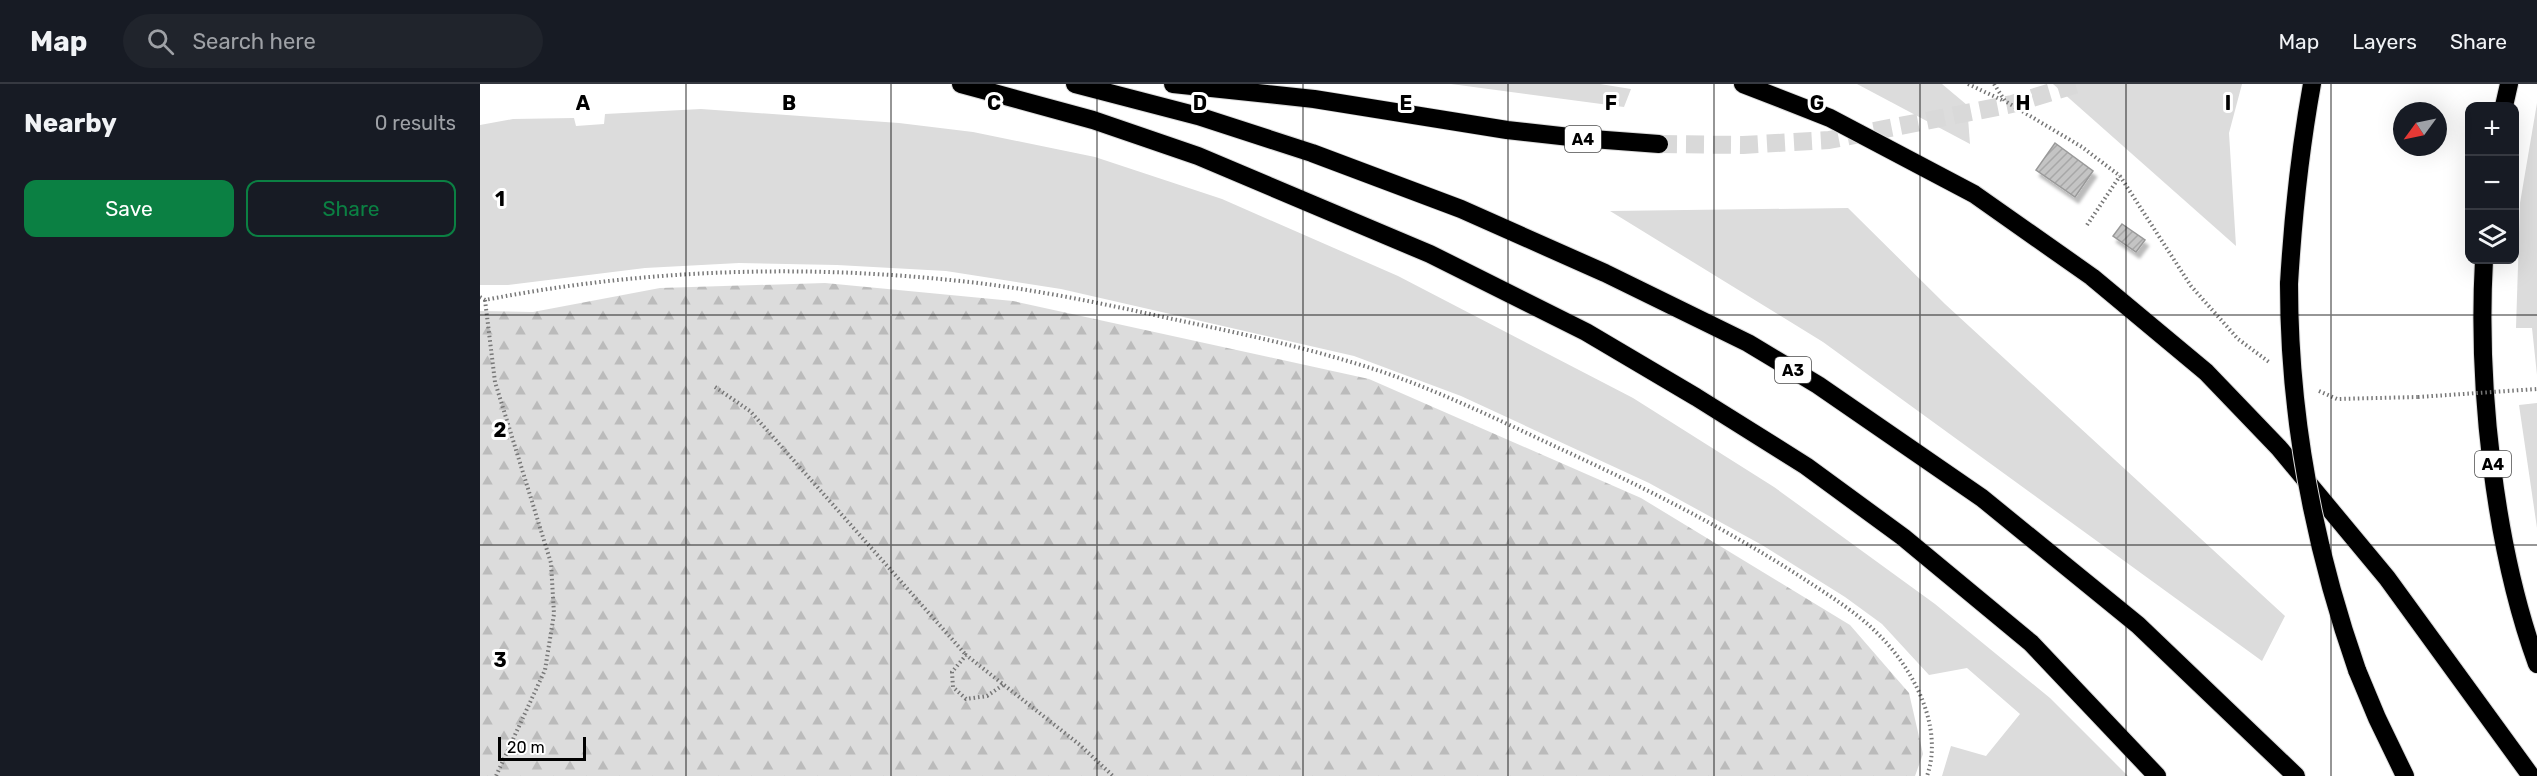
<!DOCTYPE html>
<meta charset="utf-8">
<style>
:root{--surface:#171b24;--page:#20242c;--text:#f1f3f6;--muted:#9ea1a6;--line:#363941;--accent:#0b8043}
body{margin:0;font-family:Rubik,sans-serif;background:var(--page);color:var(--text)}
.controls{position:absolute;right:18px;top:18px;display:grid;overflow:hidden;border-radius:12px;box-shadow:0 6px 24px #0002}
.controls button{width:54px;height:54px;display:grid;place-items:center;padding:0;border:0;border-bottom:2px solid var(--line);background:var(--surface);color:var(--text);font:30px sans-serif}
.compass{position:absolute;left:1913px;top:18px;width:54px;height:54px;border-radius:50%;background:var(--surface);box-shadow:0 6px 24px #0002;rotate:237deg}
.scale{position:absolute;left:18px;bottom:15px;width:88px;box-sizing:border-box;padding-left:6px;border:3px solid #000;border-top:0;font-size:16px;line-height:21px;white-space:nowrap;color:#000;-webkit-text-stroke:4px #fff;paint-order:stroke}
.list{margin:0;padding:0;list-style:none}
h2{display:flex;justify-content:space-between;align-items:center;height:78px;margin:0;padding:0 24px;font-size:26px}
h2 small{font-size:20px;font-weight:400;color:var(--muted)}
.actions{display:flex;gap:12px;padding:18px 24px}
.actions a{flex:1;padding:14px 0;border:2px solid var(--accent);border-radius:12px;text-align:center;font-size:21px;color:var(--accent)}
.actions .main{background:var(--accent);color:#fff}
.icon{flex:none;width:33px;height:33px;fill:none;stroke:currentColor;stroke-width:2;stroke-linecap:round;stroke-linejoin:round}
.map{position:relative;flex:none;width:2057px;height:692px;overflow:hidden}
header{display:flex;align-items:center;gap:36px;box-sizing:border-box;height:84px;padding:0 30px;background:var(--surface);border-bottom:2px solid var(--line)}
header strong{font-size:28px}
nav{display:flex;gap:33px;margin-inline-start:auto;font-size:21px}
.search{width:420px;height:54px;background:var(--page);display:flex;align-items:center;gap:15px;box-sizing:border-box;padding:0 21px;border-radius:33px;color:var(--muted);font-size:22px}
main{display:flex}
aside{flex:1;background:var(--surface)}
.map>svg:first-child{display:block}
.grass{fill:#dcdcdc}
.forest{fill:url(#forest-firs)}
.building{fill:url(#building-hatch);stroke:#999;stroke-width:1.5;filter:url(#shadow)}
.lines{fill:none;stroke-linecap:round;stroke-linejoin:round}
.motorway-tunnel{stroke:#d9d9d9;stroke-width:18;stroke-dasharray:18 9;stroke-linecap:butt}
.motorway-casing{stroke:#dbdbdb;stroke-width:20}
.path{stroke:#777;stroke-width:4;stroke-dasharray:1.5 3;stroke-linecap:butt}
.motorway{stroke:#000;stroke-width:18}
.motorway-bridge-casing{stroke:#dbdbdb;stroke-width:20;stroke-linecap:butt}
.path-bridge{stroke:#777;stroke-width:4;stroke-dasharray:1.5 3;stroke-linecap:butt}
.motorway-bridge{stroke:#000;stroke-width:18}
.grid{fill:none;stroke:#000;stroke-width:1.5;stroke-opacity:0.55}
.labels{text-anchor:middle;stroke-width:6;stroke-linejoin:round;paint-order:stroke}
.shield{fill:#fff;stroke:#4c4c4c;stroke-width:1.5}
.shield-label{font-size:16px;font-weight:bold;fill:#000}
.grid-label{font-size:20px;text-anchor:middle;font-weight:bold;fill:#000;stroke:#fff;stroke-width:6;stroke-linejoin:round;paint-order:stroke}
</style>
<header>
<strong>Map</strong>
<div class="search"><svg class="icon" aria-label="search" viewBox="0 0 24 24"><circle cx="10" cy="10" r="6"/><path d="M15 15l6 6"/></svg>Search here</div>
<nav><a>Map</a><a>Layers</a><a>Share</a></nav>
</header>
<main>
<aside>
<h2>Nearby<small>0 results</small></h2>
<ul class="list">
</ul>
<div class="actions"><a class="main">Save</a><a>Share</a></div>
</aside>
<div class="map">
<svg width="2057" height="692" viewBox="0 0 2057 692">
<defs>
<pattern id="forest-firs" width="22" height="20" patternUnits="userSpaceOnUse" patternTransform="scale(1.5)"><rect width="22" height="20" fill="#dcdcdc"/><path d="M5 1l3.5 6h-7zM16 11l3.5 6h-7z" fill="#bbb"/></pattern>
<pattern id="building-hatch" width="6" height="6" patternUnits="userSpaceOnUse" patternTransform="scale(1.5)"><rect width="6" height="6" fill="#c4c4c4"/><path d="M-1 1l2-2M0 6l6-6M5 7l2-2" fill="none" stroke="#a7a7a7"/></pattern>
<filter id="shadow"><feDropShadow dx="3.5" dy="6" stdDeviation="1.5" flood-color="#0004"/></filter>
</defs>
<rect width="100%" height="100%" fill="#fff"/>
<g class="grass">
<path d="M 971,0 L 1120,0 L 1151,5 L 1144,23 Z"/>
<path d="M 1377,0 L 1462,0 L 1487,21 L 1490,60 Z"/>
<path d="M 1573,0 L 1762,0 L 1749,49 L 1756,162 Z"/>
<path d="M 2057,19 L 2057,291 L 2052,244 L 2036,244 L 2040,119 Z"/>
<path d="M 221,25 L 419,39 L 493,48 L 615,73 L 742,115 L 918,192 L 1153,314 L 1294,403 L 1455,520 L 1570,614 L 1648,692 L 1462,692 L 1471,662 L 1506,672 L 1540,630 L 1487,584 L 1449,591 L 1402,540 L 1365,513 L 1282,461 L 1169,399 L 981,312 L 874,272 L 581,205 L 466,187 L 357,181 L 259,179 L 165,184 L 28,201 L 0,201 L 0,41 L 33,35 L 94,34 L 96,42 L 124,40 L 125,30 Z"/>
<path d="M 1368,124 L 1465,220 L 1805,532 L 1782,577 L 1343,258 L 1130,127 Z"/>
<path d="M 2057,319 L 2057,444 L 2039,321 Z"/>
</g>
<path class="forest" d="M 345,199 L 533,217 L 889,295 L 1161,414 L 1370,541 L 1429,609 L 1443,670 L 1435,692 L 0,692 L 0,227 L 53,228 L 180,204 Z"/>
<g class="building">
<path d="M 1575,59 L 1613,87 L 1595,113 L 1556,86 Z"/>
<path d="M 1642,140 L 1665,156 L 1656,168 L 1633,152 Z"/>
</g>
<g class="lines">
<path class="motorway-tunnel" d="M 1179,60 L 1263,61 L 1349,56 L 1532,20 L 1598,0"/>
<g class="motorway-casing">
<g id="motorway">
<path d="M 481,0 L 613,36 L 718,72 L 950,170 L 1106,248 L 1216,313 L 1326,382 L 1423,453 L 1551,559 L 1677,692"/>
<path d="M 595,0 L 718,32 L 832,69 L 981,125 L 1125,189 L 1268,259 L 1338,301 L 1502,414 L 1658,541 L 1816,692"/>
<path d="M 693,0 L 834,15 L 1027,46 L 1099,54 L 1179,60"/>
<path d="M 1263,0 L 1350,34 L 1494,110 L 1612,193 L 1726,288 L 1799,364 L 1907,494 L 2051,692"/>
<path d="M 2024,22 L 2029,0"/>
<path d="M 2004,176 C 1997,301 2014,462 2057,580"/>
<path d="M 1809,200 C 1813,132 1820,66 1832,0"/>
<path d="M 1877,586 L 1897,634 L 1925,692"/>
</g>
</g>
<g class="path">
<path d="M 1488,0 L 1524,17"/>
<path d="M 1514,0 L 1525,17 L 1602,63 L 1640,92 L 1711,202 L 1758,255 L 1789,278"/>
<path d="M 1607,141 L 1640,92"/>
<path d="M 0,213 L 5,216 C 157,186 316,180 470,196 C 544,203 616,218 688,234 C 749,247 811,260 871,278 C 944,299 1014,334 1083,366 C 1165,404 1245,444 1321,493 C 1348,511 1377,528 1400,552 C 1434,586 1464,644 1447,692"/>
<path d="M 5,216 L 15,298 L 71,479 L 74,530 L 65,586 L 16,692"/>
<path d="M 235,303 L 270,327 L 486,571"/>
<path d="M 1839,307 L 1857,315 L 1938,313"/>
<path d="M 523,601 L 507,612 L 486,615 L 473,603 L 472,588 L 486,571 L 600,661 L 633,692"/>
</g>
<use href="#motorway" class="motorway"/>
<g class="motorway-bridge-casing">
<path id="motorway-bridge" d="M 1809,200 C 1809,333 1833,460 1877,586"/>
</g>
<path class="path-bridge" d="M 1938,313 L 2057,305"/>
<use href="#motorway-bridge" class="motorway-bridge"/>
</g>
<path class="grid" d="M 206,0 L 206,692M 411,0 L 411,692M 617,0 L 617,692M 823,0 L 823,692M 1028,0 L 1028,692M 1234,0 L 1234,692M 1440,0 L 1440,692M 1646,0 L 1646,692M 1851,0 L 1851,692M 0,231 L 2057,231M 0,461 L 2057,461"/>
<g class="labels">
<g class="shield">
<rect x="1085" y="42" width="36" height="26" rx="4.5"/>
<rect x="1295" y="273" width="36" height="26" rx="4.5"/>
<rect x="1995" y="367" width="36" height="26" rx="4.5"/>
</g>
<g class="shield-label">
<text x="1103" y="61">A4</text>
<text x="1313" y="292">A3</text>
<text x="2013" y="386">A4</text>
</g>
</g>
<g class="grid-label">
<text x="103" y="26">A</text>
<text x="309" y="26">B</text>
<text x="514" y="26">C</text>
<text x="720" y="26">D</text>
<text x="926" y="26">E</text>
<text x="1131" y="26">F</text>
<text x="1337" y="26">G</text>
<text x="1543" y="26">H</text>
<text x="1748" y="26">I</text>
<text x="20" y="122">1</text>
<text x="20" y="353">2</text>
<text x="20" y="583">3</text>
</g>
</svg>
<div class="controls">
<button>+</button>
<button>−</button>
<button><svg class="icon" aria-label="layers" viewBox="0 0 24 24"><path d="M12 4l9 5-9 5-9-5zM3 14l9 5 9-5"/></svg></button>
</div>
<svg class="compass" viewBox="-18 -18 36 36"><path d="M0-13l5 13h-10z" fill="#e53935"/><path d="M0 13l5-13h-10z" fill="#9ea1a6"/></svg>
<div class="scale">20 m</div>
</div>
</main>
